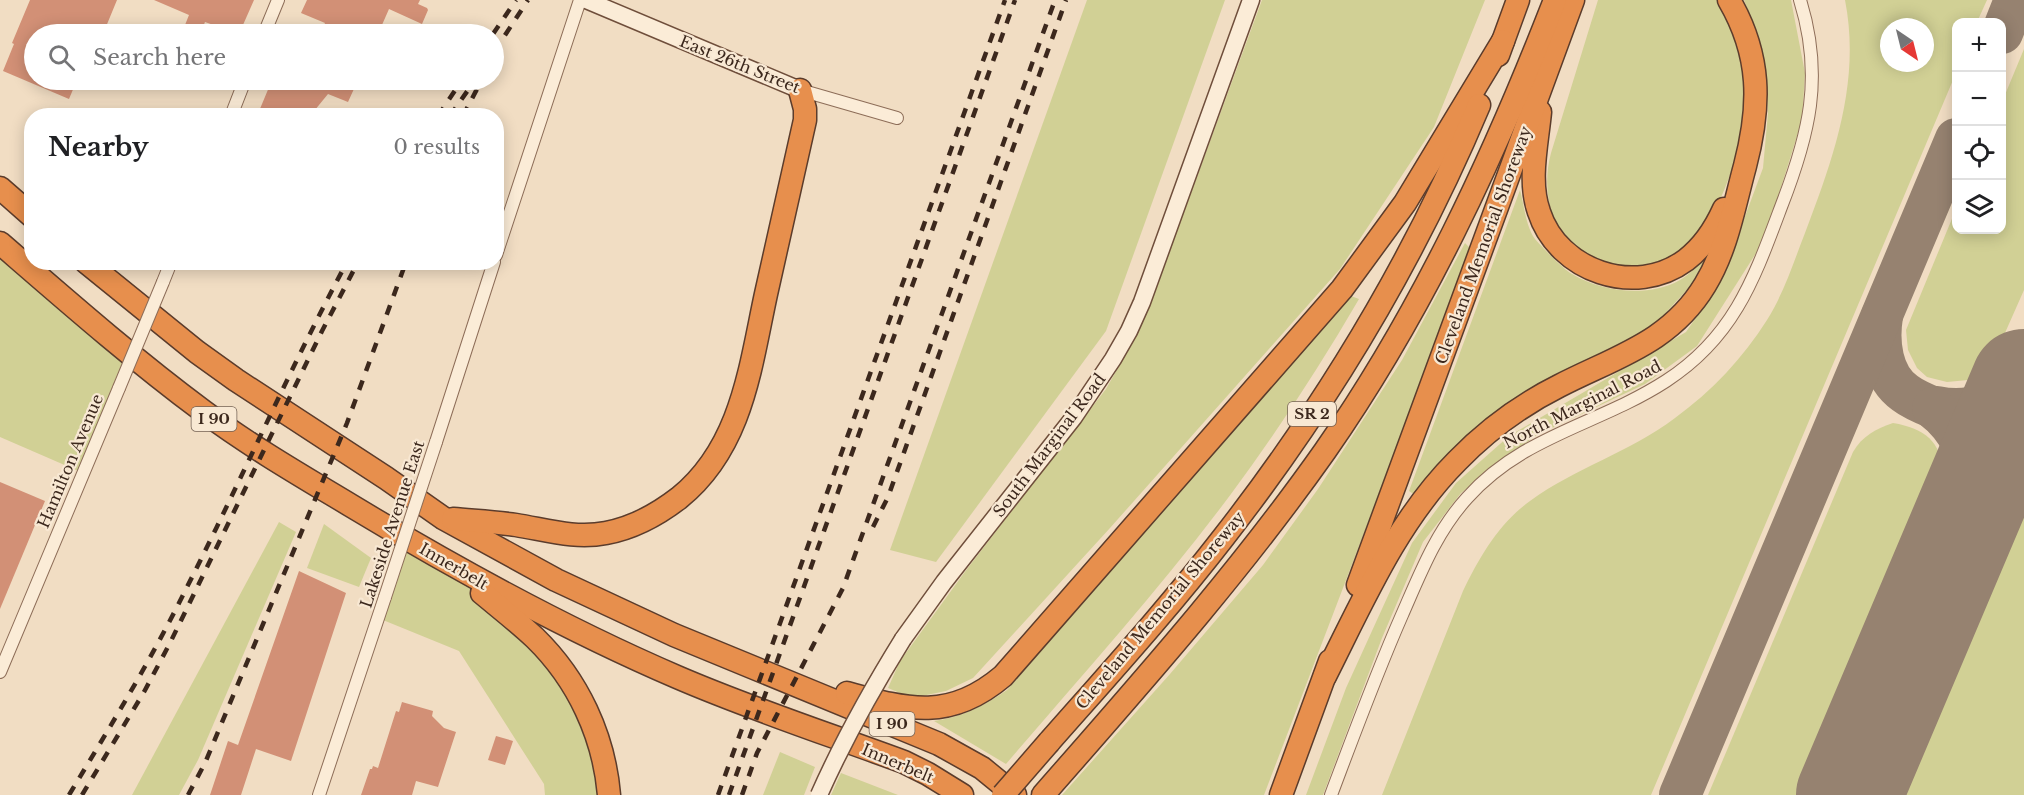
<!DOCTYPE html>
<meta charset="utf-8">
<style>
:root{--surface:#fff;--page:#f2f2f2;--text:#202124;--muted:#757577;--line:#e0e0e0}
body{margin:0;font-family:"Libre Baskerville",serif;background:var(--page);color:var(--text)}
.controls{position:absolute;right:18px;top:18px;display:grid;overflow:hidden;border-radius:12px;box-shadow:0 3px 15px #0003}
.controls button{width:54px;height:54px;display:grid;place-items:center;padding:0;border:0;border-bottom:2px solid var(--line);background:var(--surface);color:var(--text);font:30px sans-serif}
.compass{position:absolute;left:1880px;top:18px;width:54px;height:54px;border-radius:50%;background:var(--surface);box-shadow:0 3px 15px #0003;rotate:145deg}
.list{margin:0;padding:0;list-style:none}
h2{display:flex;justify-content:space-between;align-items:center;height:78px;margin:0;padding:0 24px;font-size:26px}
h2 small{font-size:20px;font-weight:400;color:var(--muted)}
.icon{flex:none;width:33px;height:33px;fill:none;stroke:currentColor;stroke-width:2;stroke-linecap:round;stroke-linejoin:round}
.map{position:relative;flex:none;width:2024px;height:795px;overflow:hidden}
.search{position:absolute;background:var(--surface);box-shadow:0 3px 15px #0003;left:24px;top:24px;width:480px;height:66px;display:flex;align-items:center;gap:15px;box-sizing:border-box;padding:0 21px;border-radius:33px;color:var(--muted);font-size:22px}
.panel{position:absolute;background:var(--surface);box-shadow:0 3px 15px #0003;left:24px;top:108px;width:480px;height:162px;border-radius:24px}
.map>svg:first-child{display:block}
.green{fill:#d1d095;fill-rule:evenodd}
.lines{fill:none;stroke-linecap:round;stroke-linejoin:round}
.taxiway{stroke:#968270;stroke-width:42}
.runway{stroke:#968270;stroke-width:106}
.building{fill:#d29076}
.street-casing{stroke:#8d6d58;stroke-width:14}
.secondary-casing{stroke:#6f4e3b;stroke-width:19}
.highway-casing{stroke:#5b3c2c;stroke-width:25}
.street{stroke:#fbecd7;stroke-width:12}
.secondary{stroke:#fbecd7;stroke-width:16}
.highway{stroke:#e78f4d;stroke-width:22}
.rail{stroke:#3c281d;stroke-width:4.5;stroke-dasharray:10 10;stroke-linecap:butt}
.street-bridge-casing{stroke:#8d6d58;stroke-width:14;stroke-linecap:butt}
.secondary-bridge-casing{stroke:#6f4e3b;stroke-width:19;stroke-linecap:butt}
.highway-bridge-casing{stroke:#5b3c2c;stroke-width:25;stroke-linecap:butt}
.street-bridge{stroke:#fbecd7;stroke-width:12}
.secondary-bridge{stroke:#fbecd7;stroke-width:16}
.highway-bridge{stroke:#e78f4d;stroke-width:22}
.labels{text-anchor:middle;stroke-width:4.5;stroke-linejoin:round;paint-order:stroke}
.shield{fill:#f8e8d3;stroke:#746254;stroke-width:1.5}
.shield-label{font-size:15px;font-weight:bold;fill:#3c281d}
.street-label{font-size:16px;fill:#3c281d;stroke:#f8e8d3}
</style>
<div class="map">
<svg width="2024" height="795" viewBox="0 0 2024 795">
<rect width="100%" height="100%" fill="#f1ddc3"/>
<g class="green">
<path d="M 1087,0 L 1225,0 L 1106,331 L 936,562 L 890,550 Z"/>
<path d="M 1262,0 L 1485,0 L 1434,127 L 1340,269 L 1110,528 L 973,678 L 946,691 L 912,698 L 888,688 L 900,661 L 967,569 L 1106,389 L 1131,345 L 1187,204 Z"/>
<path d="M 1598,0 L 1717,0 C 1729,22 1737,39 1745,63 C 1746,68 1749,74 1750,80 C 1754,115 1724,203 1703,231 C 1698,239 1672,258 1663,262 C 1629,276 1592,264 1568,238 C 1564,232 1557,226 1554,220 C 1546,197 1545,176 1551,153 Z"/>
<path d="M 1744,0 L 1791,0 L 1805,73 L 1802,120 L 1765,239 L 1697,346 L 1645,384 L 1535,436 L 1461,493 L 1423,542 L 1382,638 L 1323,795 L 1306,795 L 1346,688 L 1412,543 L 1456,483 L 1509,436 L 1686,332 L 1721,281 L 1763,168 L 1768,113 L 1765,66 L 1758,36 Z"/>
<path d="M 1845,0 L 1987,0 L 1977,22 L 1956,22 L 1956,73 L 1651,795 L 1382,795 L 1463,591 C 1479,558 1499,523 1530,501 C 1575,468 1630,452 1675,418 C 1712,391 1743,358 1767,320 C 1784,293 1794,261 1805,233 C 1834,157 1861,81 1845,0 ZM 1889,27 L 1925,27 L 1925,63 L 1889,63 Z"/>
<path d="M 2024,49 L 2024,290 L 1989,369 L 1968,380 L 1947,382 L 1927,377 L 1917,368 L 1908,350 L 1906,330 L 1956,209 L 1956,230 L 2002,230 L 2002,102 Z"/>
<path d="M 1520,190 C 1524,205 1526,227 1535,239 C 1542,247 1564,270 1572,274 C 1602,292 1648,298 1680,280 C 1691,274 1698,264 1706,255 L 1712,258 L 1695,281 L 1651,329 L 1596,358 L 1545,380 L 1463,441 L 1415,495 L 1409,491 Z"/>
<path d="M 0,243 L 132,355 L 83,473 L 0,437 Z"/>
<path d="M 1465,243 L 1472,250 L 1264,795 L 1062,795 L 1170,674 L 1263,565 L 1318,489 L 1402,360 Z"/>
<path d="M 1351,296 L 1359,299 C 1320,366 1277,432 1231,494 C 1161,588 1082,675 1006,764 L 934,721 C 962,717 984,706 1007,690 Z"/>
<path d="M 1893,423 C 1929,429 1946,446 1941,484 L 1810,795 L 1708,795 L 1853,452 C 1862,436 1876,429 1893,423 Z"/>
<path d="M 2024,507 L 2024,795 L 1886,795 L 2001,523 Z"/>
<path d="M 279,522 L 296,532 L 198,760 L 179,795 L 132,795 Z"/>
<path d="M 324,524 L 371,558 L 359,587 L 307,568 Z"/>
<path d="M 403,542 L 449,564 L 564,672 L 609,795 L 545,795 L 544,784 L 459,651 L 378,618 Z"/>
<path d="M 780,752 L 815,767 L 804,795 L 763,795 Z"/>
<path d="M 841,773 L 898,795 L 831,795 Z"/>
</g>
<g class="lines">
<g class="taxiway">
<path d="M 2002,33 L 2015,0"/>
<path d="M 1882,316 C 1878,342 1881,376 1905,393 C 1918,403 1936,408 1951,415 C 1975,425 2000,436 2024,446"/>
<path d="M 1937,407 C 1971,414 2006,402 2024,371"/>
<path d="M 1933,408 C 1956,425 1977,461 1974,490 C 1973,498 1970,506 1968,513"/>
<path d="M 1680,795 L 1956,139"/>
</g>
<path class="runway" d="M 1849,795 L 2024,382"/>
</g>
<g class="building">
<path d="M 30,0 L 117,0 L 103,34 L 34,34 L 34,80 L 77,80 L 69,99 L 3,71 L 14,44 L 12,43 Z"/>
<path d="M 154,0 L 254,0 L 239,34 L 205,22 L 201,32 L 185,25 L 189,15 Z"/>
<path d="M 307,0 L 420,0 L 418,4 L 427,8 L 428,10 L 422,24 L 389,9 L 378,34 L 320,34 L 325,23 L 301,13 Z"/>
<path d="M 272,80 L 358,80 L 348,102 L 328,94 L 310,116 L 257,116 Z"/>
<path d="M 0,482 L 45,501 L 0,609 Z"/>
<path d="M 299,571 L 346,593 L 291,761 L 256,749 L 241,795 L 210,795 L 228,741 L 238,745 Z"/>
<path d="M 402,702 L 433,711 L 432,716 L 444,728 L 456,732 L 438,787 L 416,781 L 412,795 L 361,795 L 370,769 L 372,769 L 373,766 L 378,768 L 396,711 L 399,712 Z"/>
<path d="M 496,736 L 513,741 L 505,765 L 488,760 Z"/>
</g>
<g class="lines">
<g class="street-casing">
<g id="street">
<path d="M 264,34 L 278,0"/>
<path d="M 800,90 L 897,118"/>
<path d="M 231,116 L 245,80"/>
<path d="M 496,255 L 580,0"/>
<path d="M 163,282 L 171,262"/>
<path d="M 436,442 L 494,262"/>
<path d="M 0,672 L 119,388"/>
<path d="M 319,795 L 385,597"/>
<path d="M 1331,795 C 1354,734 1376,674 1402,615 C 1420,574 1436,532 1467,498 C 1523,435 1598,425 1666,381 C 1734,337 1754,279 1781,207 C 1809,135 1824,77 1800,0"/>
</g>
</g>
<g class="secondary-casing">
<g id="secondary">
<path d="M 586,0 L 800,90"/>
<path d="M 903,639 L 944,582 L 1074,417 L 1113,359 L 1129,331 L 1142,302 L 1251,0"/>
</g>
</g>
<g class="highway-casing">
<g id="highway">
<path d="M 1498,55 L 1518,0"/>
<path d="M 1540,112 C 1537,144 1528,181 1539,212 C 1558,271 1635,298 1686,260 C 1703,247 1715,229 1724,209"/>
<path d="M 0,188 L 32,216"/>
<path d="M 0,243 C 67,301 133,359 203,411 C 250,446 300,475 350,505 C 456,569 563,628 677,677 C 751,709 828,734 904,762 L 928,774 L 962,795"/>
<path d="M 86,262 L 197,352 L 236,380 L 386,478 L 443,518 L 556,580 L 674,635 L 939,744 L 982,768 L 1015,795"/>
<path d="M 453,519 C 474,521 495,522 516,525 C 547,530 575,539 606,533 C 633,528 657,515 679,498 C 742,447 750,368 766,294 C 779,236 792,178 805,120 L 805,109 L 800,90"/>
<path d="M 1358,585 L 1573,0"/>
<path d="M 482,593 C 500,608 518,622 535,638 C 578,680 604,736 609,795"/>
<path d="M 1325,676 C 1363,601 1397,521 1457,461 C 1486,431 1521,405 1559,386 C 1615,357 1670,343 1705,285 C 1727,249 1734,206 1745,166 C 1761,105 1761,55 1729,0"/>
<path d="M 847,693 C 909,710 950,721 1003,676 L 1342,289 L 1405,203 L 1503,41"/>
<path d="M 1049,742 C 1108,675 1168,609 1223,538 C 1326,406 1414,260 1479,105"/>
<path d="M 1043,795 C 1141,683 1239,573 1325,451 C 1422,312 1494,157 1555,0"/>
<path d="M 1281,795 L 1330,661"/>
</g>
</g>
<use href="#street" class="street"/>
<use href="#secondary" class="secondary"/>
<use href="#highway" class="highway"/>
<g class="rail">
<path d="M 493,34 L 516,0"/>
<path d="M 494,52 L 528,0"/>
<path d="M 438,116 L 462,80"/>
<path d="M 450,116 L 475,80"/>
<path d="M 463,116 L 477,89"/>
<path d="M 873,527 L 888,497 L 1066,0"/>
<path d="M 69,795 C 110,727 151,660 186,589 C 241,481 289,370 347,262"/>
<path d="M 82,795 L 144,692 L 170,643 L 322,331 L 358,262"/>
<path d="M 188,795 L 205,763 L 347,423 L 406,262"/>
<path d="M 718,795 L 1005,0"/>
<path d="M 729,795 L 1015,0"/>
<path d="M 742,795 L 757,753 L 843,588 L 1055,0"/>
</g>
<g class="street-bridge-casing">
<g id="street-bridge">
<path d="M 119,388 L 163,282"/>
<path d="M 385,597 L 436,442"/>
</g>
</g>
<g class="secondary-bridge-casing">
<path id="secondary-bridge" d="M 819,795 C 843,741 872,689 903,639"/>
</g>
<g class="highway-bridge-casing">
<path id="highway-bridge" d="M 1003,795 L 1049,742"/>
</g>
<use href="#street-bridge" class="street-bridge"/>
<use href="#secondary-bridge" class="secondary-bridge"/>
<use href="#highway-bridge" class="highway-bridge"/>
</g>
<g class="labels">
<g class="shield">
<rect x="1288" y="402" width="48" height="24" rx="4.5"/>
<rect x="191.5" y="407" width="45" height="24" rx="4.5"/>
<rect x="869.5" y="712" width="45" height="24" rx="4.5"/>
</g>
<g class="shield-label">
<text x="1312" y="419">SR 2</text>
<text x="214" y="424">I 90</text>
<text x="892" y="729">I 90</text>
</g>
<g class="street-label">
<text transform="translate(740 64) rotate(22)" y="6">East 26th Street</text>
<text transform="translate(1483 245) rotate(-70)" y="6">Cleveland Memorial Shoreway</text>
<text transform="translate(1582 404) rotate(-27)" y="6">North Marginal Road</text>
<text transform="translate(1049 445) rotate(-53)" y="6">South Marginal Road</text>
<text transform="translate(70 461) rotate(-67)" y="6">Hamilton Avenue</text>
<text transform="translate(392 524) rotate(-72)" y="6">Lakeside Avenue East</text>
<text transform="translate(454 566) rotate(30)" y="6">Innerbelt</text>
<text transform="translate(1160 610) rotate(-50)" y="6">Cleveland Memorial Shoreway</text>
<text transform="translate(898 763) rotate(23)" y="6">Innerbelt</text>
</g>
</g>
</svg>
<div class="controls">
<button>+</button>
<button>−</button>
<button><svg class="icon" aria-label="locate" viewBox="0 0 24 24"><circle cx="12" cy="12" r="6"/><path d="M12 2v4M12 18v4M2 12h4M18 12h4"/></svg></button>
<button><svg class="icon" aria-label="layers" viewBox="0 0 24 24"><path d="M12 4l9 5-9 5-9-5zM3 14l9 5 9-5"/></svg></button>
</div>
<svg class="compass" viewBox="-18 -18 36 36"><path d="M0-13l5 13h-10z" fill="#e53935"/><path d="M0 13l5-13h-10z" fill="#757577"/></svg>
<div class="search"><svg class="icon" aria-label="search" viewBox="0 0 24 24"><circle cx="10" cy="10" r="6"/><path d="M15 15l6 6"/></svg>Search here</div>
<section class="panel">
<h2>Nearby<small>0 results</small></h2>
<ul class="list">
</ul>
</section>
</div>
